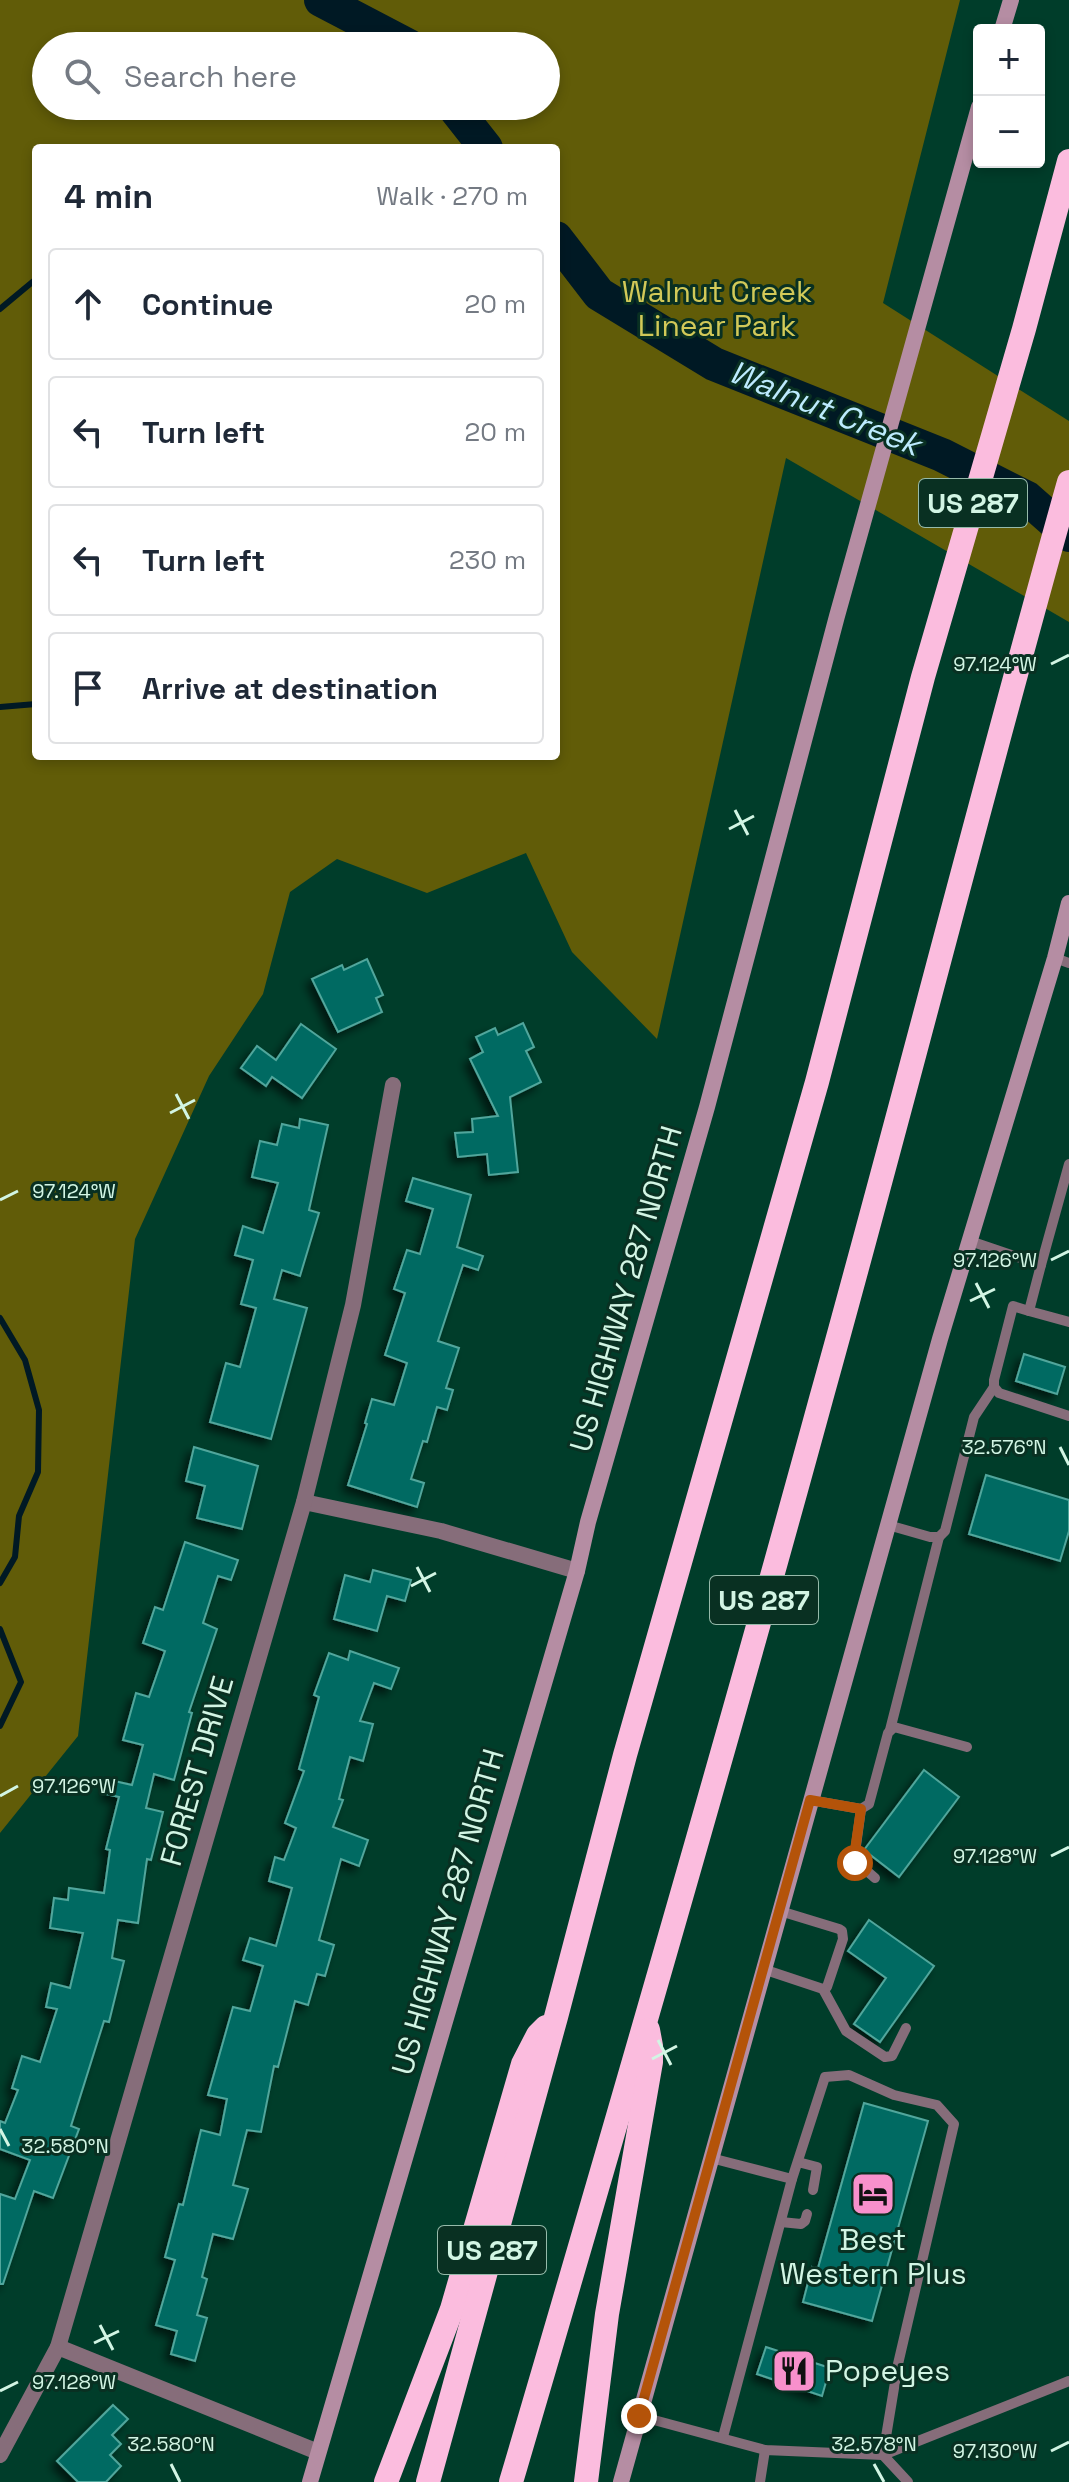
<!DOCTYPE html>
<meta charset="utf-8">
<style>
:root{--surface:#fff;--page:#f2f2f3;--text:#1f2937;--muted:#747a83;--line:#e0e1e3}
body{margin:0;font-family:"Space Grotesk",sans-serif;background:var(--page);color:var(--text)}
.controls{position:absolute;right:24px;top:24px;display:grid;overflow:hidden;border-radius:8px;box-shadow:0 4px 12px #0003}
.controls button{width:72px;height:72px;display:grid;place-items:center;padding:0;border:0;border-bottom:2px solid var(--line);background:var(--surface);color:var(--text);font:40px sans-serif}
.stop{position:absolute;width:24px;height:24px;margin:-18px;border:6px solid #b45309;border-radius:50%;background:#fff}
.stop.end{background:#b45309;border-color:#fff;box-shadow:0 2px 8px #0008}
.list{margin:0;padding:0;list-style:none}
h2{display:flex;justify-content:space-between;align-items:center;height:104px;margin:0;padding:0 32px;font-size:34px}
h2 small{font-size:26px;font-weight:400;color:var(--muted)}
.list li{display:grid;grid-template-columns:52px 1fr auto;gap:24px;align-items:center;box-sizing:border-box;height:112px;margin:0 16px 16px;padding:0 16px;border:2px solid var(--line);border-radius:8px}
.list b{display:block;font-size:30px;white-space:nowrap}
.list em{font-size:26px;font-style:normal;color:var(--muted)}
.icon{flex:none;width:44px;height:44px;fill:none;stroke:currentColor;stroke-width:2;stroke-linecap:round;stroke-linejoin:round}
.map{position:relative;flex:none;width:1069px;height:2482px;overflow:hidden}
.search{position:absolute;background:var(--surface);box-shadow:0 4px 12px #0003;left:32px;top:32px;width:528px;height:88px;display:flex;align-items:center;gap:20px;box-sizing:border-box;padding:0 28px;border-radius:44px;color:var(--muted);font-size:30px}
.panel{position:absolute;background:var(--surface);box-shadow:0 4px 12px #0003;left:32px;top:144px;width:528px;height:616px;border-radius:8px}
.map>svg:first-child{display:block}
.green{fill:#615c08;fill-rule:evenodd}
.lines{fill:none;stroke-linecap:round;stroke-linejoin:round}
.stream{stroke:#001924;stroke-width:6}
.river{stroke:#001924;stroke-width:34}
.building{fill:#006b62;stroke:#51a69c;stroke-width:2;filter:url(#shadow)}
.lane{stroke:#866d7a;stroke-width:10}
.street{stroke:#866d7a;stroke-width:16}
.secondary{stroke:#b58da3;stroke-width:16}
.highway{stroke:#fbbcde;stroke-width:24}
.route{stroke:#b45309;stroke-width:10}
.ticks{fill:none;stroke:#d2f5e4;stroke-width:3}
.labels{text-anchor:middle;stroke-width:6;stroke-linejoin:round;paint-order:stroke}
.shield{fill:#093022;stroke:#96baaa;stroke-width:2}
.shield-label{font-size:28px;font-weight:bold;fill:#d2f5e4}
.park-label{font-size:30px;fill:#d2c958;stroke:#093022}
.street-label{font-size:30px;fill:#d2f5e4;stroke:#093022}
.poi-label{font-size:30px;fill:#d2f5e4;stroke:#093022}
.water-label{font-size:32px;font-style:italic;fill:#bdebfe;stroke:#093022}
.ticks-label{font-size:20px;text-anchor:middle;fill:#d2f5e4;stroke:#093022;stroke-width:6;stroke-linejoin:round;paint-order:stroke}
</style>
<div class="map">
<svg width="1069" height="2482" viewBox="0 0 1069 2482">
<defs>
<filter id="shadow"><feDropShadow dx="-5.5" dy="5.5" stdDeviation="4" flood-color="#0009"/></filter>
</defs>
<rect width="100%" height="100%" fill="#003d2a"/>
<path class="green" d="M 0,0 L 960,0 L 883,303 L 1069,421 L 1069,622 L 786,458 L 657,1039 L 572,952 L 526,853 L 427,893 L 337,859 L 290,892 L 263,994 L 209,1076 L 135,1239 L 78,1736 L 0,1833 ZM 46,46 L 546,46 L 546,106 L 46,106 ZM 36,148 L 556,148 L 556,756 L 36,756 Z"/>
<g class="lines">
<g class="stream">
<path d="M 0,309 L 36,279"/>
<path d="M 0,707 L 36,704"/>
<path d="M 0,1318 L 25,1360 L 39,1410 L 38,1472 L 19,1516 L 15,1557 L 0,1583"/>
<path d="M 0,1629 L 21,1682 L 0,1726"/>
</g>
<g class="river">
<path d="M 321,0 L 409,46"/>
<path d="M 453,106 L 486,148"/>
<path d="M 556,238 L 599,294 L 714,364 L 942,455 L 1027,498 L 1069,535"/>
</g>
</g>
<g class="building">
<path d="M 367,959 L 383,995 L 376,998 L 382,1012 L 338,1032 L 312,979 L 342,965 L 344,970 Z"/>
<path d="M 523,1023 L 534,1047 L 526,1051 L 541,1082 L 510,1097 L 518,1172 L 489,1175 L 487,1154 L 458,1157 L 455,1133 L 473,1132 L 472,1119 L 498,1116 L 470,1059 L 483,1052 L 476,1037 L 495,1028 L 498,1035 Z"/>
<path d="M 301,1024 L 336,1049 L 302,1098 L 272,1077 L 266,1086 L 241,1068 L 257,1046 L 276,1060 Z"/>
<path d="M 300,1119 L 328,1125 L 309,1210 L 319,1213 L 300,1276 L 282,1270 L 274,1299 L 307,1308 L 271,1439 L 210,1422 L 226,1363 L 240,1367 L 256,1308 L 241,1304 L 253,1260 L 235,1255 L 243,1226 L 263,1233 L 278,1183 L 252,1177 L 260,1141 L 277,1145 L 282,1124 L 299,1128 Z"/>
<path d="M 413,1178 L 471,1195 L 457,1247 L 483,1256 L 478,1270 L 463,1265 L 438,1341 L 459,1348 L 446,1388 L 453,1390 L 447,1410 L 437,1407 L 427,1442 L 423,1441 L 411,1479 L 424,1483 L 417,1507 L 348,1485 L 367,1424 L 365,1423 L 372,1399 L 394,1405 L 407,1363 L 385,1355 L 405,1293 L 394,1289 L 407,1250 L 420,1254 L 433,1209 L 406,1201 Z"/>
<path d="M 1024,1354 L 1065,1367 L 1057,1394 L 1016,1381 Z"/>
<path d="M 194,1447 L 258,1466 L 242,1529 L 197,1518 L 205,1486 L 186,1481 Z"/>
<path d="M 986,1475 L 1069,1500 L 1069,1531 L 1060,1561 L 969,1534 Z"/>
<path d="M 185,1542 L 238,1560 L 231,1580 L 218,1576 L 203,1623 L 217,1629 L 189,1712 L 192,1713 L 174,1780 L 154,1774 L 146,1808 L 163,1812 L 151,1860 L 147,1859 L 138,1923 L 118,1920 L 112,1958 L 124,1961 L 109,2022 L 104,2021 L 71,2126 L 79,2129 L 53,2198 L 34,2191 L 3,2284 L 0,2284 L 0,2194 L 15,2199 L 30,2160 L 0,2149 L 0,2121 L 5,2123 L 18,2090 L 12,2088 L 22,2056 L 40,2062 L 57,2009 L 46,2007 L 51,1983 L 70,1988 L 83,1933 L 50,1928 L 54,1898 L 68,1900 L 69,1888 L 104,1893 L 110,1850 L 106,1849 L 119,1797 L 106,1794 L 110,1780 L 132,1785 L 143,1745 L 123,1740 L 136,1693 L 149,1697 L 165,1651 L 143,1643 L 155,1607 L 163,1610 Z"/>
<path d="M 373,1570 L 411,1580 L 405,1601 L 387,1596 L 377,1631 L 334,1619 L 345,1575 L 370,1582 Z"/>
<path d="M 350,1651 L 399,1668 L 391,1689 L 374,1683 L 360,1721 L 373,1724 L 363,1761 L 350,1757 L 339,1799 L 343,1800 L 333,1827 L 368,1840 L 359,1866 L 341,1859 L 319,1940 L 334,1945 L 325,1976 L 317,1974 L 308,2005 L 295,2001 L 278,2067 L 274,2066 L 261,2132 L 247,2130 L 233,2185 L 248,2189 L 233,2239 L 213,2234 L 202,2277 L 207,2279 L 197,2315 L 207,2318 L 195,2361 L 171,2354 L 177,2331 L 156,2325 L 175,2260 L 165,2257 L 179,2204 L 183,2205 L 201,2130 L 220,2135 L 227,2099 L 208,2095 L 233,2007 L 250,2011 L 263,1966 L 243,1960 L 250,1938 L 276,1946 L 292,1888 L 269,1881 L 275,1857 L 284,1860 L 296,1828 L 285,1823 L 304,1771 L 299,1769 L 319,1697 L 314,1695 L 329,1653 L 348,1660 Z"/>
<path d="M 924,1770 L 959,1797 L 899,1877 L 864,1850 Z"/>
<path d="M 869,1920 L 934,1966 L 880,2042 L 854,2024 L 886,1978 L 848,1951 Z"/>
<path d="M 864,2103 L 928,2121 L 872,2321 L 803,2302 L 812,2267 L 818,2268 Z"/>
<path d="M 766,2347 L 830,2368 L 822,2396 L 757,2374 Z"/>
<path d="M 113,2405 L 128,2419 L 112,2435 L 121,2444 L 110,2455 L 121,2466 L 106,2482 L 78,2482 L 57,2461 Z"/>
</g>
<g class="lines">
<g class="lane">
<path d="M 1055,958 L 1069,963"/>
<path d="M 970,1241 L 1041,1265 L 1029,1311 L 1069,1322"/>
<path d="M 1041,1265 L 1069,1164"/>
<path d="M 1029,1311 L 1013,1306 L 994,1380 L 994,1387 L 999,1393 L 1069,1416"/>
<path d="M 888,1525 L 930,1537 L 939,1537 L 945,1531 L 974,1417 L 994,1387"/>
<path d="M 890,1730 L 939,1537"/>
<path d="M 810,1800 L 861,1809 L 869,1804 L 888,1733 L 894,1727 L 967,1747"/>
<path d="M 861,1809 L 854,1860 L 875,1878"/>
<path d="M 763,1969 L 823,1989 L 827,1987 L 843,1939 L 842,1931 L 839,1929 L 780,1911"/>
<path d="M 823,1989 L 846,2031 L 885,2057 L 892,2056 L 906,2028"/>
<path d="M 711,2158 L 792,2179"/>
<path d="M 798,2162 L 817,2167 L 813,2190"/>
<path d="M 781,2222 L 801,2224 L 805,2221 L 807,2214"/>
<path d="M 639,2416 L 765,2450 L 883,2455 L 1069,2381"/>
<path d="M 723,2437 L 792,2179 L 825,2077 L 849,2075 L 894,2095 L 937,2105 L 954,2124 L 898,2364 L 883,2455 L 908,2482"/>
<path d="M 760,2482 L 765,2450"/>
</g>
<g class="street">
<path d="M 304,1502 L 441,1531 L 577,1571"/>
<path d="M 58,2347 L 318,2452"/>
<path d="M 0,2455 L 58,2347 L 304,1502 L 353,1305 L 393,1085"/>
</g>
<g class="secondary">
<path d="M 1002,30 L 1011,0"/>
<path d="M 310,2482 L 577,1571 L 588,1522 L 707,1107 L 837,616 L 979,107"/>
<path d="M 621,2482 L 940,1339 L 1055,958 L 1069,903"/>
</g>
<g class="highway">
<path d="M 386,2482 L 452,2309 L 523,2064 L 538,2035 L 546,2027"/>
<path d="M 428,2482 L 556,2017 L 625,1755 L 817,1082 L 923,677 L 1024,329 L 1069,161"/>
<path d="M 511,2482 C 617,2122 722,1761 821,1399 C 906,1094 983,787 1069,482"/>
<path d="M 586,2482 L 607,2314 L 651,2062 L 651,2046 L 648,2030"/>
</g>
</g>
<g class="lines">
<path class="route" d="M 639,2416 L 810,1800 L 861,1809 L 854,1857 L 855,1863"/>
</g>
<path class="ticks" d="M 1051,664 L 1069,655M 735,810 L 748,835M 729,829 L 754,816M 176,1094 L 189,1119M 170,1113 L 195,1100M 0,1200 L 18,1191M 1051,1260 L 1069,1251M 976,1283 L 989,1308M 970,1301 L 995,1289M 1060,1447 L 1069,1465M 417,1567 L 430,1592M 411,1586 L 436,1573M 0,1796 L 18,1786M 1051,1856 L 1069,1847M 658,2040 L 671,2065M 652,2059 L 677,2046M 0,2129 L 9,2146M 100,2325 L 113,2350M 94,2343 L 119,2331M 0,2391 L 18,2382M 1051,2451 L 1069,2442M 171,2464 L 180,2482M 874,2464 L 884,2482"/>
<defs>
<g id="hotel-square" transform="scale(2.3)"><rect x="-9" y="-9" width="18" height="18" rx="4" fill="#f890cc" stroke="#093022"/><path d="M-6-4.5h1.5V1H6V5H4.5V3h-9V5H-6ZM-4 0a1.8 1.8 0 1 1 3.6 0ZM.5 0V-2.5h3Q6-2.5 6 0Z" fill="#111"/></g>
<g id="restaurant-square" transform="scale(2.3)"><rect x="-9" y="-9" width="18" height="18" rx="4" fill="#f890cc" stroke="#093022"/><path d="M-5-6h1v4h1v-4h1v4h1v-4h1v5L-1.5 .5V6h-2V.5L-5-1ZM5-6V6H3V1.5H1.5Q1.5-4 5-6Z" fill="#111"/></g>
</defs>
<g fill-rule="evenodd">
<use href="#hotel-square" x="873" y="2194"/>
<use href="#restaurant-square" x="794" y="2371"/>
</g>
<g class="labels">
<g class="shield">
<rect x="919" y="479" width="108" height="48" rx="6"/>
<rect x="710" y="1576" width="108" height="48" rx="6"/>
<rect x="438" y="2226" width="108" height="48" rx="6"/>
</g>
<g class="shield-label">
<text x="973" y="513">US 287</text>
<text x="764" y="1610">US 287</text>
<text x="492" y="2260">US 287</text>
</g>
<g class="park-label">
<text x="717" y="302">Walnut Creek<tspan x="717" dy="34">Linear Park</tspan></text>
</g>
<g class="street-label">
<text transform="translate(626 1289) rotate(-74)" y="10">US HIGHWAY 287 NORTH</text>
<text transform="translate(197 1771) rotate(-74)" y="10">FOREST DRIVE</text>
<text transform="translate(448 1912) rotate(-74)" y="10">US HIGHWAY 287 NORTH</text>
</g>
<g class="poi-label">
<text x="873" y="2250">Best<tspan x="873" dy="34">Western Plus</tspan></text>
<text x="825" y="2381" text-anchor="start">Popeyes</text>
</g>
<g class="water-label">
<text transform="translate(825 408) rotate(22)" y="11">Walnut Creek</text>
</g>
</g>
<g class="ticks-label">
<text x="995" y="671">97.124°W</text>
<text x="74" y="1198">97.124°W</text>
<text x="995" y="1267">97.126°W</text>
<text x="1004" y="1454">32.576°N</text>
<text x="74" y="1793">97.126°W</text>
<text x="995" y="1863">97.128°W</text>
<text x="65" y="2153">32.580°N</text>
<text x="74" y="2389">97.128°W</text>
<text x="171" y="2451">32.580°N</text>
<text x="874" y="2451">32.578°N</text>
<text x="995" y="2458">97.130°W</text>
</g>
</svg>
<div class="controls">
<button>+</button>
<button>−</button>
</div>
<div class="stop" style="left:855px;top:1863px"></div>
<div class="stop end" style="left:639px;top:2416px"></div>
<div class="search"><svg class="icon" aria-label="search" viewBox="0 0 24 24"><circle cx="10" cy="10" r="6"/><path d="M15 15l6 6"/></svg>Search here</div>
<section class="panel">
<h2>4 min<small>Walk · 270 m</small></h2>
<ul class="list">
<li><svg class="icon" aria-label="ahead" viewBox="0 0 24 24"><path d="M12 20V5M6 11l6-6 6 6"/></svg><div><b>Continue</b></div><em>20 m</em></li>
<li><svg class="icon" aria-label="left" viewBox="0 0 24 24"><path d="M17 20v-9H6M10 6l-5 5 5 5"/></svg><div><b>Turn left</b></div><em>20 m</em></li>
<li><svg class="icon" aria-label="left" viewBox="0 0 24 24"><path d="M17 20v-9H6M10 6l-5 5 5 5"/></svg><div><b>Turn left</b></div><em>230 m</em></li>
<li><svg class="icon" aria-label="arrive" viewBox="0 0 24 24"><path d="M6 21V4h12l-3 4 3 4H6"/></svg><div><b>Arrive at destination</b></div></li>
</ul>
</section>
</div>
